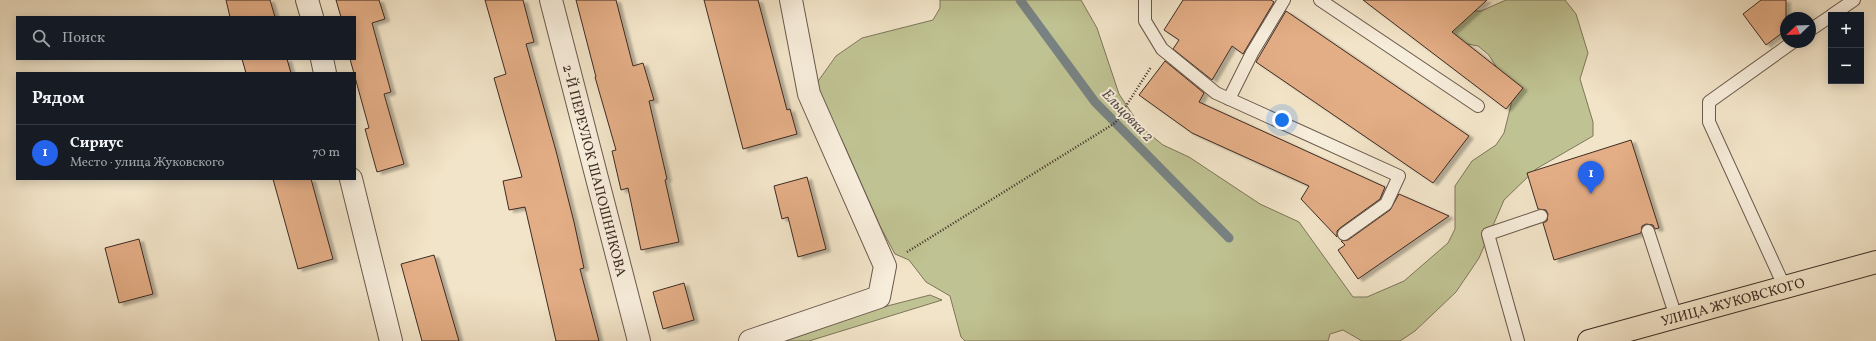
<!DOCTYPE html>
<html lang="ru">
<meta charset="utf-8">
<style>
:root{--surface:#171b24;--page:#242831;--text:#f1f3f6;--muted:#9ea1a6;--line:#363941;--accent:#2563eb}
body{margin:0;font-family:Vollkorn,serif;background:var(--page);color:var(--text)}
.controls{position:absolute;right:12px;top:12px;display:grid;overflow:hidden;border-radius:0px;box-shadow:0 2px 10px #0003}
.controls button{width:36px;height:36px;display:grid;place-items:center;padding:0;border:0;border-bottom:1px solid var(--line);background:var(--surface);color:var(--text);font:20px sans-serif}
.compass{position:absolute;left:1780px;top:12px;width:36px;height:36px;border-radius:50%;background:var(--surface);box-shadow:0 2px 10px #0003;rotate:247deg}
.you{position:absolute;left:1282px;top:120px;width:14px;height:14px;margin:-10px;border:3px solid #fff;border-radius:50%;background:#1a73e8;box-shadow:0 0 0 6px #1a73e833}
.badge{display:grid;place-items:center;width:26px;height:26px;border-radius:50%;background:var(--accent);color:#fff;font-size:13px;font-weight:700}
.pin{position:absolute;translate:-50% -33px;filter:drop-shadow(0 1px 2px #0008)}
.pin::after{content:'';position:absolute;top:21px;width:14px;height:12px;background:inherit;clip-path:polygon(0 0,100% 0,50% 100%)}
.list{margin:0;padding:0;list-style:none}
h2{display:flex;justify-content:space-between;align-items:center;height:52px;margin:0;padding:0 16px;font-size:17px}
h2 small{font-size:13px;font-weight:400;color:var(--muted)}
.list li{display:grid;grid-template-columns:26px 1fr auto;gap:12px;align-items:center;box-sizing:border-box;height:56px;padding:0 16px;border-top:1px solid var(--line)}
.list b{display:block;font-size:15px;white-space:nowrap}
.list p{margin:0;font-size:13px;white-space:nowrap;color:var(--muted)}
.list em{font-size:13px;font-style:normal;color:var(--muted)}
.icon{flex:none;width:22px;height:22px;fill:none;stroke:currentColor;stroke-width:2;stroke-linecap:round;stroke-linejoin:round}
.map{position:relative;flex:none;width:1876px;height:341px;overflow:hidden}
.search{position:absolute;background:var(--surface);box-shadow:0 2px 10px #0003;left:16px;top:16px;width:340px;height:44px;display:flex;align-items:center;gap:10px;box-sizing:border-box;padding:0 14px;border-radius:0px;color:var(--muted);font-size:15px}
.panel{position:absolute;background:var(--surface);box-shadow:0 2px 10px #0003;left:16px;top:72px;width:340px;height:108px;border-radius:0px}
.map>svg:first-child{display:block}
.green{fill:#bfc292;stroke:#7e765a}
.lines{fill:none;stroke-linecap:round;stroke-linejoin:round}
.stream{stroke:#788282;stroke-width:9}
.building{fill:#e3ad85;stroke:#3d2b23;filter:url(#shadow)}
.lane-casing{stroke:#6a594c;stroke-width:14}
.street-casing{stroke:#6a594c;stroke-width:24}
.primary-casing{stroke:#3d2b23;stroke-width:24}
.path{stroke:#3d2b23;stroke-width:2.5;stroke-dasharray:1 2;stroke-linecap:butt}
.lane{stroke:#f7eddb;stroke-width:12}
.street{stroke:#f7eddb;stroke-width:22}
.primary{stroke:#f2e4c8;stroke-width:22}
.labels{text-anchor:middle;stroke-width:4;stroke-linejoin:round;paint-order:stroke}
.street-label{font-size:14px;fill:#3d2b23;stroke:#f7eddb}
.water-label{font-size:15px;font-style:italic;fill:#564f4a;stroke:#f7eddb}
</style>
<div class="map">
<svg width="1876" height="341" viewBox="0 0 1876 341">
<defs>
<filter id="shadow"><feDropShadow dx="4.5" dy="2.5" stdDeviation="1" flood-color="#0004"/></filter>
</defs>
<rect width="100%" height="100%" fill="#f2e4c8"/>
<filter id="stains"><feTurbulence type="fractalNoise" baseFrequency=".005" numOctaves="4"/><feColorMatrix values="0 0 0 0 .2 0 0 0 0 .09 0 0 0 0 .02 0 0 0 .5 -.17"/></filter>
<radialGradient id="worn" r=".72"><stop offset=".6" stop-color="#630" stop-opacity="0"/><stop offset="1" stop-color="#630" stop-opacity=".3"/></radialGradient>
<g class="green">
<path d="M 940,0 L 1081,0 L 1097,28 L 1119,94 L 1141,127 L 1163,145 L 1189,157 L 1260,204 L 1299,222 L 1353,297 L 1367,297 L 1404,281 L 1448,243 L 1455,229 L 1455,186 L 1472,161 L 1496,145 L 1504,133 L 1511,105 L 1511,91 L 1489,55 L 1478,46 L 1425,36 L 1466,11 L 1481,11 L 1506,0 L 1565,0 L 1576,14 L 1588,53 L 1580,79 L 1593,122 L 1593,136 L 1536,169 L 1504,200 L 1479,258 L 1456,292 L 1415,331 L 1400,341 L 1362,341 L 1343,330 L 1330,334 L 1328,341 L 965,341 L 961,337 L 950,296 L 926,282 L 909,260 L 895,254 L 881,228 L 842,140 L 809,94 L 836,56 L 862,38 L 933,20 L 940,8 Z"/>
<path d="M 930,295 L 942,300 L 809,341 L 774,341 L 860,313 Z"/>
</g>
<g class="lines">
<path class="stream" d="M 1020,0 L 1095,102 L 1229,238"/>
</g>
<g class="building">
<path d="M 226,0 L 270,0 L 275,17 L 230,17 Z"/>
<path d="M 336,0 L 379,0 L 385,19 L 372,23 L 391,92 L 384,94 L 404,164 L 377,172 L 365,129 L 369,128 L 350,59 L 355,59 L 355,17 L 341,17 Z"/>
<path d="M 485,0 L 523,0 L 534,42 L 526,44 L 556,151 L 574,222 L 584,268 L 580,269 L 599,341 L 556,341 L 525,207 L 509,210 L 503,181 L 522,177 L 494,78 L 506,74 Z"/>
<path d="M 576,0 L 616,0 L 633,66 L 643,63 L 654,100 L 649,101 L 667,179 L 665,180 L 679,242 L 641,250 L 628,188 L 621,190 L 612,151 L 616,150 L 595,77 L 596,77 Z"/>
<path d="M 704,0 L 758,0 L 787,110 L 790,109 L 797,134 L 743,149 Z"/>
<path d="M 1183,0 L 1271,0 L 1274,2 L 1243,54 L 1232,46 L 1212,80 L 1173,49 L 1179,40 L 1164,30 Z"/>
<path d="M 1363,0 L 1487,0 L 1452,32 L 1523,88 L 1506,109 Z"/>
<path d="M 1761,0 L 1786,0 L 1786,30 L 1766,45 L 1743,14 Z"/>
<path d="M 1286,11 L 1469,136 L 1433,183 L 1256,62 Z"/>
<path d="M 242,59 L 287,59 L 291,73 L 246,73 Z"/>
<path d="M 1165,61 L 1204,93 L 1199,102 L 1385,187 L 1380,199 L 1340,228 L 1337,231 L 1337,237 L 1301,199 L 1309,186 L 1192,133 L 1139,95 Z"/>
<path d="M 1631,140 L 1659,228 L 1655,229 L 1653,225 L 1646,224 L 1642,226 L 1641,233 L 1554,260 L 1543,223 L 1547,221 L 1548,214 L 1546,210 L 1538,209 L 1527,173 Z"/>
<path d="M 807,177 L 826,249 L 798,257 L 788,217 L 782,219 L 774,186 Z"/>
<path d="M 273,179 L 311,179 L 333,259 L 298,269 Z"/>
<path d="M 1399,194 L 1449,216 L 1358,279 L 1338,250 L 1345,245 L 1341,241 L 1348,240 L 1390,210 Z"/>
<path d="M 139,239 L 153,294 L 119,303 L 105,248 Z"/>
<path d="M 434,255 L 459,341 L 422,341 L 401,264 Z"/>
<path d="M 684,283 L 694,320 L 663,329 L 653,292 Z"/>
</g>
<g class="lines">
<g class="lane-casing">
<g id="lane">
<path d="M 1145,0 L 1145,21 L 1162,49 L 1216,93 L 1399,176 L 1386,204 L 1344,234"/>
<path d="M 1320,0 L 1478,106"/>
<path d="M 1832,15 L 1854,0"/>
<path d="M 1810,30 L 1831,16"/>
<path d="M 1229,99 L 1252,53 L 1284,0"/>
<path d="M 1648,231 L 1676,317"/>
<path d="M 1785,288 L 1709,122 L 1709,102 L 1793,42"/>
<path d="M 1518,341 L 1488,234 L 1541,216"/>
</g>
</g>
<g class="street-casing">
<g id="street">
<path d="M 307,0 L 312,17"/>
<path id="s1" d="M 551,0 L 639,341"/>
<path d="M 322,59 L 325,73"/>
<path d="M 351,179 L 391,341"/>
<path d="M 750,341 L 879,297 L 885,266 L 809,94 L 791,0"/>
</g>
</g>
<g class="primary-casing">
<g id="primary">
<path id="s2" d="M 1589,341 L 1876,262"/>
</g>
</g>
<path class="path" d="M 907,252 L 1115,123 L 1151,67"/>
<use href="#lane" class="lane"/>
<use href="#street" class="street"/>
<use href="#primary" class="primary"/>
</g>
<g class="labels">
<g class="street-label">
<text dy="5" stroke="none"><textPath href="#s1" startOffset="176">2-Й ПЕРЕУЛОК ШАПОШНИКОВА</textPath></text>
<text dy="5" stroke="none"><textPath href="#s2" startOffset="149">УЛИЦА ЖУКОВСКОГО</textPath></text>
</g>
<g class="water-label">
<text transform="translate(1128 115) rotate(46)" y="5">Ельцовка 2</text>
</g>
</g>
<rect width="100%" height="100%" filter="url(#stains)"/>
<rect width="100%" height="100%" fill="url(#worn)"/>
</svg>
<div class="controls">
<button>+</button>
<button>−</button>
</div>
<svg class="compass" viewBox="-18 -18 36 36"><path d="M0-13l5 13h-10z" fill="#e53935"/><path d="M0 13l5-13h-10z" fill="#9ea1a6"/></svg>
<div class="you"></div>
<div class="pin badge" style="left:1591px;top:194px">1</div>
<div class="search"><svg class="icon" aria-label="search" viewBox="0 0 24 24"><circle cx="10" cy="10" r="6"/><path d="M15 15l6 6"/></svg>Поиск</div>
<section class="panel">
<h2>Рядом<small></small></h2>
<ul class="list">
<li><span class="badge">1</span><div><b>Сириус</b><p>Место · улица Жуковского</p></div><em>70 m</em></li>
</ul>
</section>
</div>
